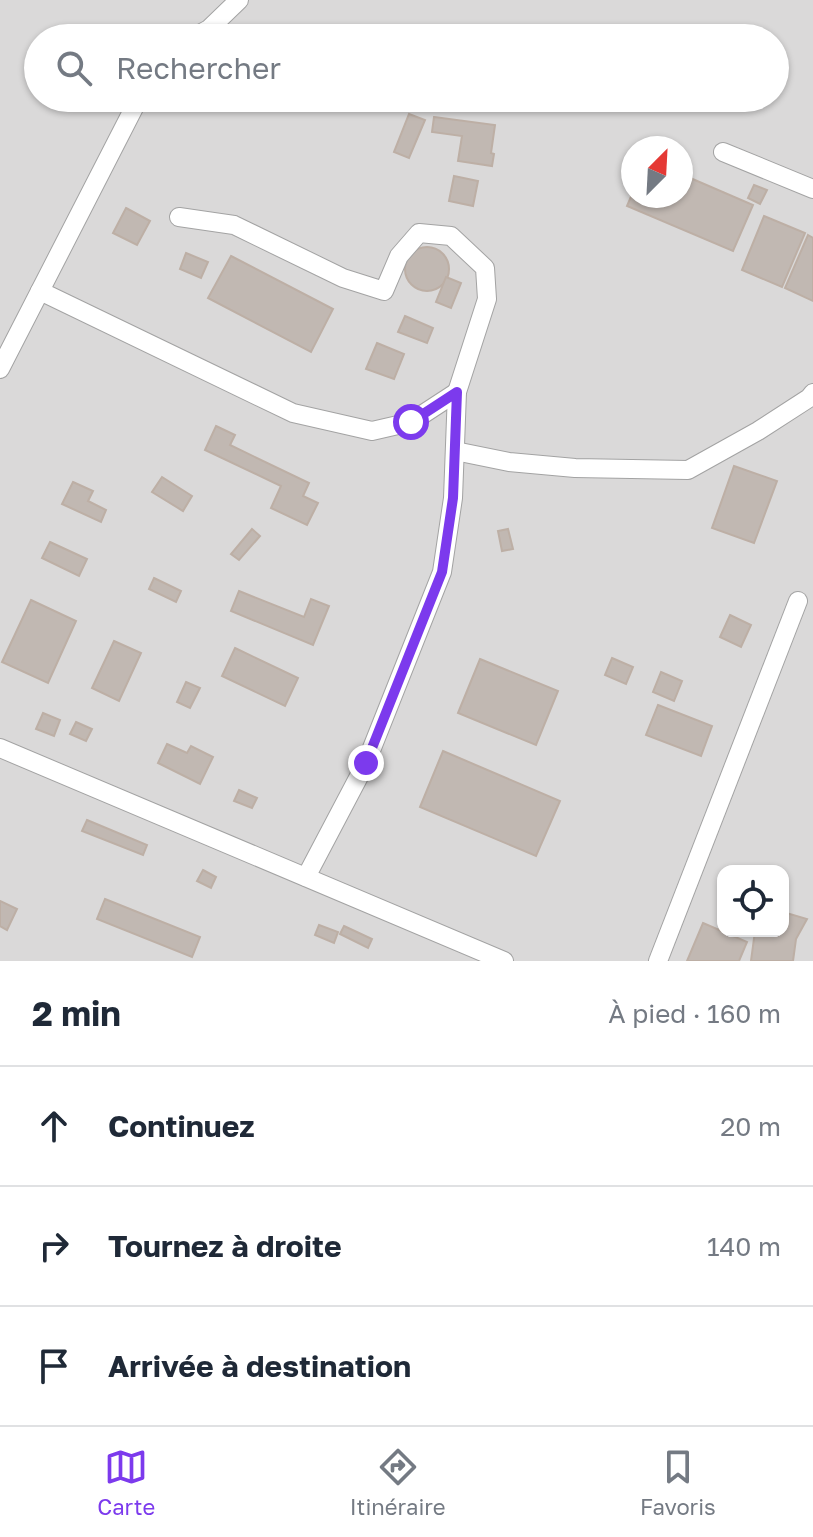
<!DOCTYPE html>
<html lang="fr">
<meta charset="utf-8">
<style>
:root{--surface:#fff;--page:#f2f2f3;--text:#1f2937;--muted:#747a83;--line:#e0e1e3;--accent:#7c3aed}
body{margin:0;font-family:"Golos Text",sans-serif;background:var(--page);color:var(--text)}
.controls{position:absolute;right:24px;bottom:24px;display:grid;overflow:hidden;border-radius:16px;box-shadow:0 2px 6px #0004}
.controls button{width:72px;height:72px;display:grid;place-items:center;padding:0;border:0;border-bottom:2px solid var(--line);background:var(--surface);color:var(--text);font:40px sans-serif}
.compass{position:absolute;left:621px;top:136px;width:72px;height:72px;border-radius:50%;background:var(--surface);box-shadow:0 2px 6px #0004;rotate:24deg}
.stop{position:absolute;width:24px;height:24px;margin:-18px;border:6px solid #7c3aed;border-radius:50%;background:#fff}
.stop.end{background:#7c3aed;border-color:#fff;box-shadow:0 2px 8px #0008}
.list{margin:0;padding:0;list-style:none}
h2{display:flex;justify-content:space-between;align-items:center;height:104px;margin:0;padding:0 32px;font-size:34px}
h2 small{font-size:26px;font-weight:400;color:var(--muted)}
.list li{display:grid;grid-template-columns:52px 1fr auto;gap:24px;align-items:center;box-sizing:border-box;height:120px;padding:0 32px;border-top:2px solid var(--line)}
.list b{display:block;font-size:30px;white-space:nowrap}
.list em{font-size:26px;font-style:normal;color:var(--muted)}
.icon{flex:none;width:44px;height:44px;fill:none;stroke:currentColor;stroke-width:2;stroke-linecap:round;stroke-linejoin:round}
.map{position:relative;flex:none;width:813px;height:961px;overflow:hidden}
.search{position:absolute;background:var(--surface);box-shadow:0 2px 6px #0004;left:24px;right:24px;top:24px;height:88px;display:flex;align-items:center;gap:20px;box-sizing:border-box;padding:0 28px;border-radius:44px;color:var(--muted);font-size:30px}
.sheet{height:464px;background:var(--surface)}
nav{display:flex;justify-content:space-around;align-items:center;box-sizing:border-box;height:112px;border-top:2px solid var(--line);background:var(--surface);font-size:22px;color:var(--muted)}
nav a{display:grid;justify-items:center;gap:4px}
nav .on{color:var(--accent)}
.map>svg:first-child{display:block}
.residential{fill:#dad9d9;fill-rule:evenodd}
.building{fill:#c1b8b2;stroke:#bdafa5;stroke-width:2}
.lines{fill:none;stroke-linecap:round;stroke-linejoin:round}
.minor-casing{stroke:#a3a3a3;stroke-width:20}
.minor{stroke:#fff;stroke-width:18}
.route{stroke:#7c3aed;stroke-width:10}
</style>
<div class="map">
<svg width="813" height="961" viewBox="0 0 813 961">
<rect width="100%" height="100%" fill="#ede9e2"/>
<path class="residential" d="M 0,0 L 813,0 L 813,961 L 0,961 ZM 38,38 L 775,38 L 775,98 L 38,98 ZM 633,148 L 681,148 L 681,196 L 633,196 ZM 723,871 L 783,871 L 783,931 L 723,931 Z"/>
<g class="building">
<path d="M 409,114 L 425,120 L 409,158 L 394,152 Z"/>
<path d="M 434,117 L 495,125 L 491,153 L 494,154 L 492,166 L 458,161 L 462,136 L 432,132 Z"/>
<path d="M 681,174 L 753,205 L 733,251 L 627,206 L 633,192 L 633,196 L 681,196 Z"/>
<path d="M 454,176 L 478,181 L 473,206 L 449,201 Z"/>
<path d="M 754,185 L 767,190 L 760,204 L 748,198 Z"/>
<path d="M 126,208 L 150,221 L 137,245 L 113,233 Z"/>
<path d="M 764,216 L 805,233 L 782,287 L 742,270 Z"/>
<path d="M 808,235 L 813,238 L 813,301 L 785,288 Z"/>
<circle cx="427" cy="269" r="22"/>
<path d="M 186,253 L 208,262 L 201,278 L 180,269 Z"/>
<path d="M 231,256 L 333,309 L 311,352 L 208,298 Z"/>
<path d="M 446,277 L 461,283 L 451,308 L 436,302 Z"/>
<path d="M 405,316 L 433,328 L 427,343 L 398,332 Z"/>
<path d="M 377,343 L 404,354 L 394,379 L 366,369 Z"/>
<path d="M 216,426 L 235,435 L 230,445 L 309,483 L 303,496 L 318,503 L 307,525 L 271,508 L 281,486 L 205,450 Z"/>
<path d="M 734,466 L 777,481 L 754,543 L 712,528 Z"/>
<path d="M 162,477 L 192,496 L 183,511 L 152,492 Z"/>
<path d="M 73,482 L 93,491 L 88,501 L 106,510 L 101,522 L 62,504 Z"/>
<path d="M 252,529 L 260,536 L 239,560 L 231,554 Z"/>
<path d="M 508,529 L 513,549 L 502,551 L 498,531 Z"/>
<path d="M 50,542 L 87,559 L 79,576 L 42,558 Z"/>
<path d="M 154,578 L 181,591 L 176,602 L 149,589 Z"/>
<path d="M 239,591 L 304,617 L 311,599 L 329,606 L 313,645 L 231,611 Z"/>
<path d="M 31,600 L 76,621 L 48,683 L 2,662 Z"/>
<path d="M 730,615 L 751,625 L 741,647 L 720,637 Z"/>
<path d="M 114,641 L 141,653 L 119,701 L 92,688 Z"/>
<path d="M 235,648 L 298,678 L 285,706 L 222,676 Z"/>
<path d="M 612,658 L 633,667 L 626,684 L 605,675 Z"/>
<path d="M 480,659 L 558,691 L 536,745 L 458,713 Z"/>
<path d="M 661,672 L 682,681 L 674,701 L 653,692 Z"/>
<path d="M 186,682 L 200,688 L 190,708 L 177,702 Z"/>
<path d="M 658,705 L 712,726 L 701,756 L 646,735 Z"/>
<path d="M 43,713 L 60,720 L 54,736 L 36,729 Z"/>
<path d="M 76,722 L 92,729 L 86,741 L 70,734 Z"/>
<path d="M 167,744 L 187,753 L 191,746 L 213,757 L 200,784 L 158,763 Z"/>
<path d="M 443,751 L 560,801 L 536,856 L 420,807 Z"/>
<path d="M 239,790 L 257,798 L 252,808 L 234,801 Z"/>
<path d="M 87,820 L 147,845 L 143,855 L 82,831 Z"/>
<path d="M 203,870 L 216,877 L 211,888 L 197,881 Z"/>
<path d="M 105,899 L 200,937 L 192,957 L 97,919 Z"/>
<path d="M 0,901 L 17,909 L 7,930 L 0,926 Z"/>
<path d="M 783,912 L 807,919 L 796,939 L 793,961 L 751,961 L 755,931 L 783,931 Z"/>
<path d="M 703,923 L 747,942 L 739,961 L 687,961 Z"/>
<path d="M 319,925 L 338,932 L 334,943 L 315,935 Z"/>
<path d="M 344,926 L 372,939 L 368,948 L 340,934 Z"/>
</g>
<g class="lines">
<g class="minor-casing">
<g id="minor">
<path d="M 192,38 L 209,29 L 239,0"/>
<path d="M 723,152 L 813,189"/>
<path d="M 179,217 L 234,225 L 343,278 L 384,291 L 399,256 L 419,233 L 451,236 L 485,268 L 487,299 L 457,392 L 453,498 L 442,572 L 366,763 L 306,877"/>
<path d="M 40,291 L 293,413 L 372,431 L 411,422 L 457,392"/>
<path d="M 0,369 L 139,98"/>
<path d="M 455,451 L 509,462 L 575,468 L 688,470 L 758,431 L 809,398 L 813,393"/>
<path d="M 0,748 L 504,961"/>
<path d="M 658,961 L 798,601"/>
</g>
</g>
<use href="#minor" class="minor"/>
</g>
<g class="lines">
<path class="route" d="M 366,763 L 442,572 L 453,498 L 457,392 L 411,422"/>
</g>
</svg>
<div class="controls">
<button><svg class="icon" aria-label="locate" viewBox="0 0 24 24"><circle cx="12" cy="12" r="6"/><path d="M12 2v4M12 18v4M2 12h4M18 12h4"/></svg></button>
</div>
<svg class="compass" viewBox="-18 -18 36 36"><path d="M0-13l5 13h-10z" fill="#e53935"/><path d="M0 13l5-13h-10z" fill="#747a83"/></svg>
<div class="stop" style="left:411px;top:422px"></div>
<div class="stop end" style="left:366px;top:763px"></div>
<div class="search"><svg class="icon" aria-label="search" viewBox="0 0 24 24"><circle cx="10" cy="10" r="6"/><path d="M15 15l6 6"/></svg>Rechercher</div>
</div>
<section class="sheet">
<h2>2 min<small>À pied · 160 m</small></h2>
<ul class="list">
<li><svg class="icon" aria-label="ahead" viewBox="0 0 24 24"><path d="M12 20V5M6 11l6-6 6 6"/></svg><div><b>Continuez</b></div><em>20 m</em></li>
<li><svg class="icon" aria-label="right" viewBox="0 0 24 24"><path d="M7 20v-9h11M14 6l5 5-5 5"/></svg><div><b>Tournez à droite</b></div><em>140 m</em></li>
<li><svg class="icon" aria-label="arrive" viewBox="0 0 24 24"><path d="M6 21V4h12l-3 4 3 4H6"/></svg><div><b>Arrivée à destination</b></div></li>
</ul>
</section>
<nav>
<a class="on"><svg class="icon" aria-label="map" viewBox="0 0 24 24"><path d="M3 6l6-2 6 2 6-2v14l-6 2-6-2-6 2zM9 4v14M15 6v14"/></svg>Carte</a>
<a><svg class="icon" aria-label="directions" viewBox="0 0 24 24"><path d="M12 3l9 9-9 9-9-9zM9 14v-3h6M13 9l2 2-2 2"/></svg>Itinéraire</a>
<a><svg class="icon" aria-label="saved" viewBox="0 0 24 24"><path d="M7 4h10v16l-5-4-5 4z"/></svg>Favoris</a>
</nav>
